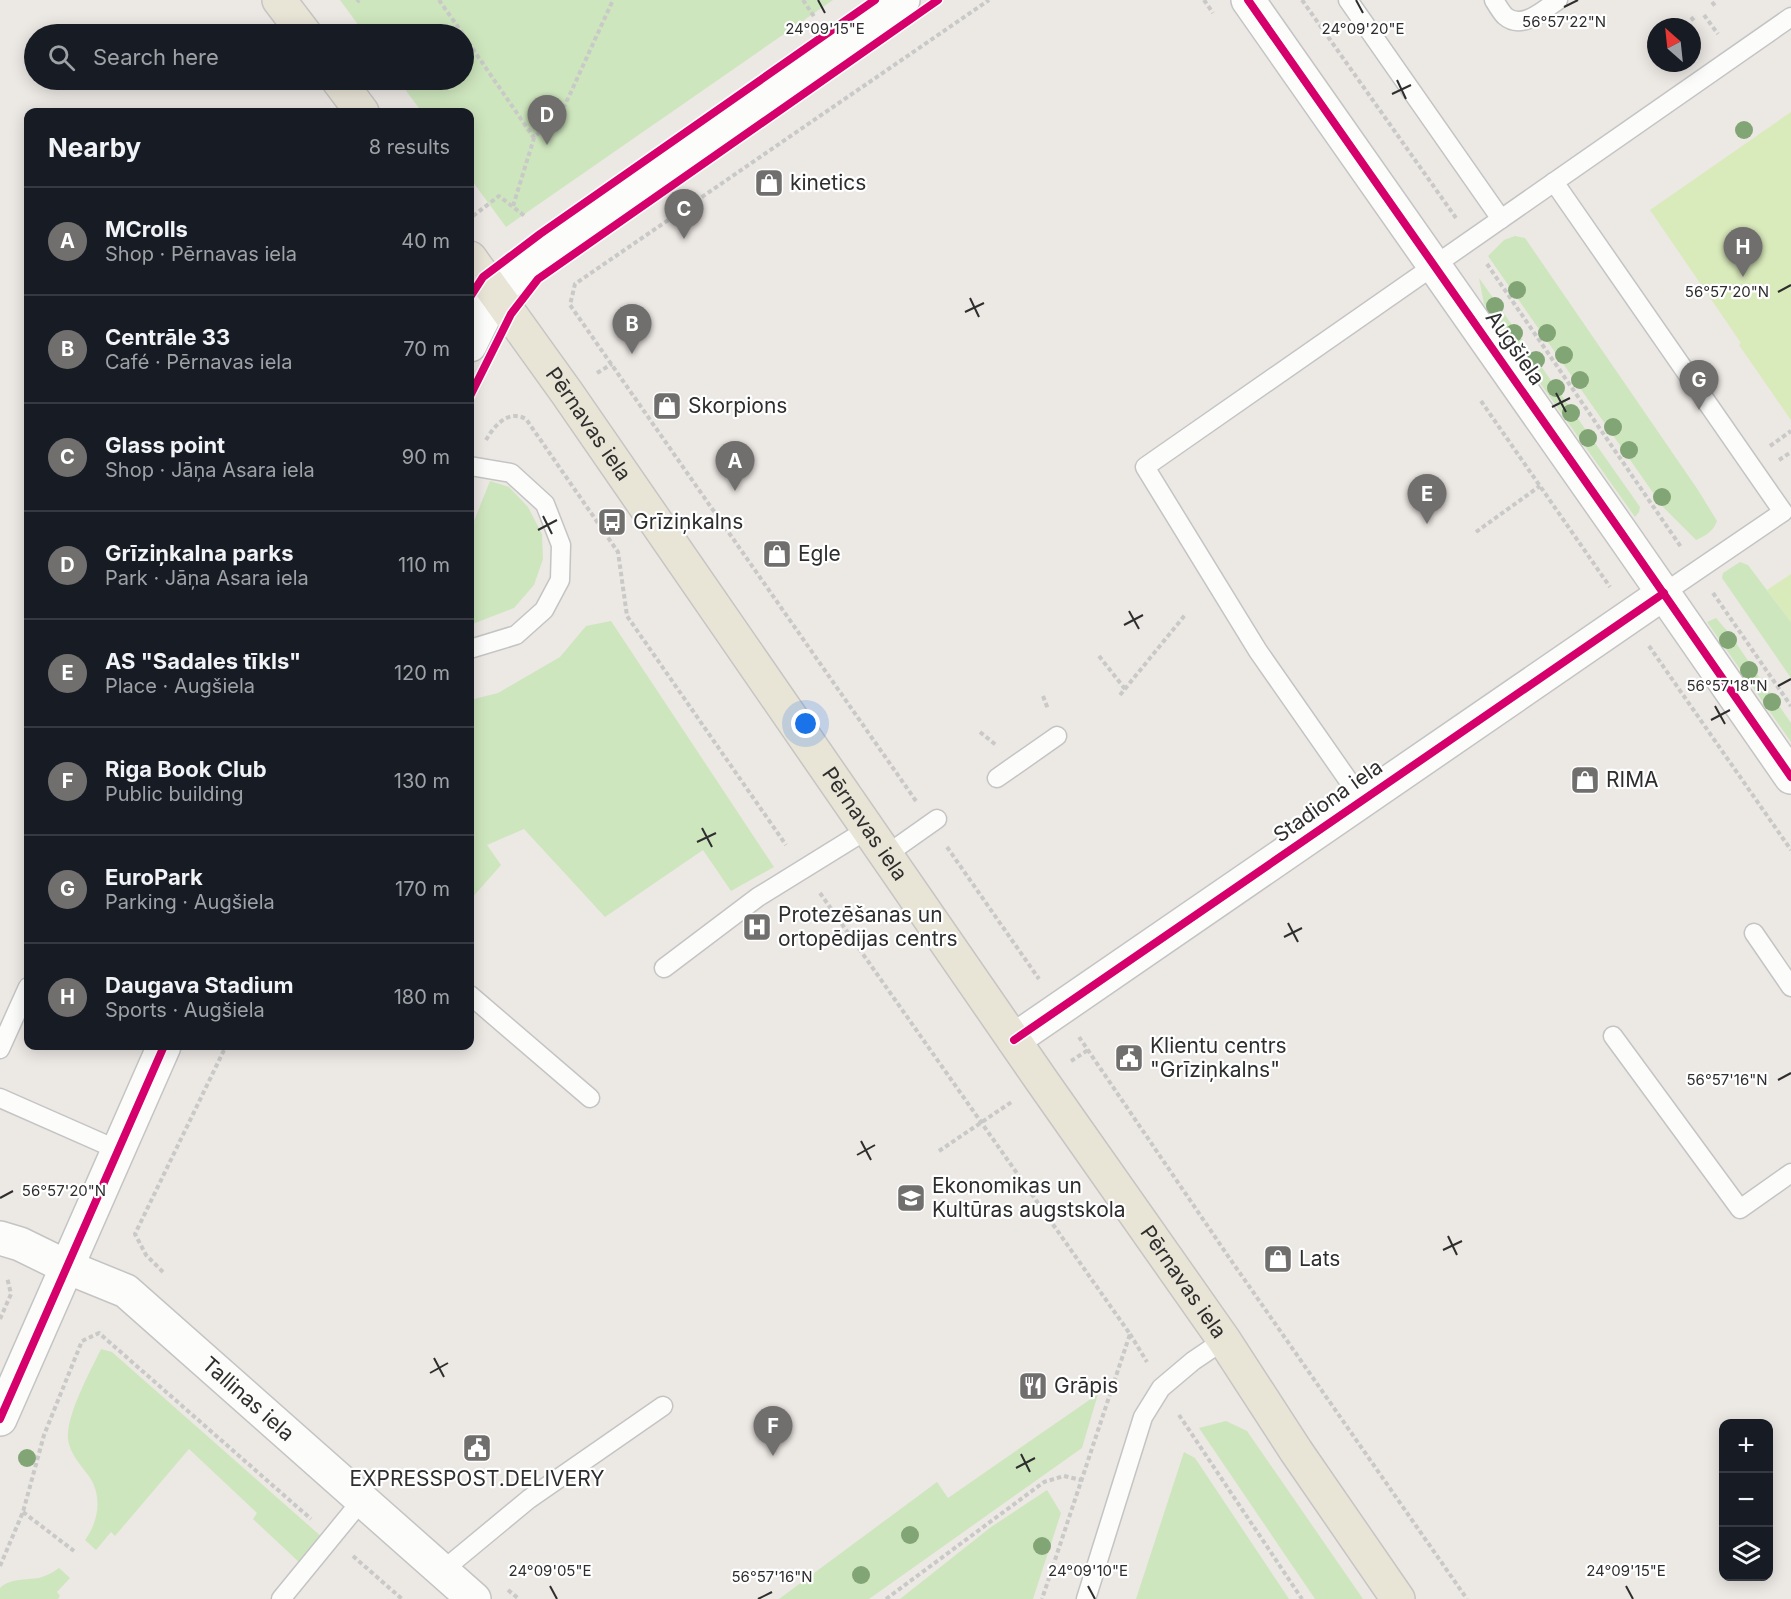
<!DOCTYPE html>
<meta charset="utf-8">
<style>
:root{--surface:#171b24;--page:#20242c;--text:#f1f3f6;--muted:#9ea1a6;--line:#363941;--accent:#706f6e}
body{margin:0;font-family:Inter,sans-serif;background:var(--page);color:var(--text)}
.controls{position:absolute;right:18px;bottom:18px;display:grid;overflow:hidden;border-radius:12px;box-shadow:0 3px 15px #0003}
.controls button{width:54px;height:54px;display:grid;place-items:center;padding:0;border:0;border-bottom:2px solid var(--line);background:var(--surface);color:var(--text);font:30px sans-serif}
.compass{position:absolute;left:1647px;top:18px;width:54px;height:54px;border-radius:50%;background:var(--surface);box-shadow:0 3px 15px #0003;rotate:333deg}
.you{position:absolute;left:806px;top:724px;width:21px;height:21px;margin:-15px;border:4px solid #fff;border-radius:50%;background:#1a73e8;box-shadow:0 0 0 9px #1a73e833}
.badge{display:grid;place-items:center;width:39px;height:39px;border-radius:50%;background:var(--accent);color:#fff;font-size:20px;font-weight:700}
.pin{position:absolute;translate:-50% -50px;filter:drop-shadow(0 2px 3px #0008)}
.pin::after{content:'';position:absolute;top:32px;width:21px;height:18px;background:inherit;clip-path:polygon(0 0,100% 0,50% 100%)}
.list{margin:0;padding:0;list-style:none}
h2{display:flex;justify-content:space-between;align-items:center;height:78px;margin:0;padding:0 24px;font-size:26px}
h2 small{font-size:20px;font-weight:400;color:var(--muted)}
.list li{display:grid;grid-template-columns:39px 1fr auto;gap:18px;align-items:center;box-sizing:border-box;height:108px;padding:0 24px;border-top:2px solid var(--line)}
.list b{display:block;font-size:22px;white-space:nowrap}
.list p{margin:0;font-size:20px;white-space:nowrap;color:var(--muted)}
.list em{font-size:20px;font-style:normal;color:var(--muted)}
.icon{flex:none;width:33px;height:33px;fill:none;stroke:currentColor;stroke-width:2;stroke-linecap:round;stroke-linejoin:round}
.map{position:relative;flex:none;width:1791px;height:1599px;overflow:hidden}
.search{position:absolute;background:var(--surface);box-shadow:0 3px 15px #0003;left:24px;top:24px;width:450px;height:66px;display:flex;align-items:center;gap:15px;box-sizing:border-box;padding:0 21px;border-radius:33px;color:var(--muted);font-size:22px}
.panel{position:absolute;background:var(--surface);box-shadow:0 3px 15px #0003;left:24px;top:108px;width:450px;height:942px;border-radius:12px}
.map>svg:first-child{display:block}
.green{fill:#cee6be}
.pitch{fill:#d9eabb}
.lines{fill:none;stroke-linecap:round;stroke-linejoin:round}
.service-casing{stroke:#c5c4c5;stroke-width:21}
.minor-casing{stroke:#c5c4c5;stroke-width:36}
.tertiary-casing{stroke:#c5c4c5;stroke-width:36}
.primary-casing{stroke:#c6c5c4;stroke-width:36}
.path{stroke:#c9c9c8;stroke-width:4;stroke-dasharray:4.5 3;stroke-linecap:butt}
.service{stroke:#fcfcfb;stroke-width:18}
.minor{stroke:#fcfcfb;stroke-width:33}
.tertiary{stroke:#fcfcfb;stroke-width:33}
.primary{stroke:#e8e4d6;stroke-width:33}
.cycleway-casing{stroke:#fff;stroke-width:11}
.cycleway{stroke:#d6006c;stroke-width:8}
.tree{fill:#82a575}
.ticks{fill:none;stroke:#2e2e2e;stroke-width:2}
.labels{text-anchor:middle;stroke-width:4.5;stroke-linejoin:round;paint-order:stroke}
.poi-label{font-size:21px;fill:#2e2e2e;stroke:#fff;text-anchor:start}
.street-label{font-size:21px;fill:#2e2e2e;stroke:#fff}
.ticks-label{font-size:15px;text-anchor:middle;fill:#2e2e2e;stroke:#fff;stroke-width:4.5;stroke-linejoin:round;paint-order:stroke}
</style>
<div class="map">
<svg width="1791" height="1599" viewBox="0 0 1791 1599">
<rect width="100%" height="100%" fill="#ece8e4"/>
<g class="green">
<path d="M 340,0 L 833,0 L 506,227 L 470,178 L 470,112 L 422,112 L 398,80 L 464,80 L 464,34 L 365,34 Z"/>
<path d="M 1515,236 L 1525,238 L 1698,490 L 1717,521 C 1713,532 1706,535 1696,540 L 1663,507 L 1488,256 L 1504,240 Z"/>
<path d="M 1479,278 L 1640,507 L 1639,512 L 1635,517 L 1484,304 Z"/>
<path d="M 490,481 L 509,487 L 528,507 L 542,534 L 543,559 L 534,585 L 514,608 L 470,625 L 470,531 Z"/>
<path d="M 1740,562 L 1748,565 L 1791,622 L 1791,678 L 1722,578 L 1723,573 Z"/>
<path d="M 1716,618 L 1729,633 L 1791,723 L 1791,742 L 1707,622 Z"/>
<path d="M 611,621 L 774,867 L 731,891 L 703,850 L 605,917 L 524,829 L 487,845 L 501,865 L 470,900 L 470,700 L 498,693 L 560,657 L 586,626 Z"/>
<path d="M 101,1349 L 112,1352 L 323,1538 L 301,1564 L 253,1519 L 257,1513 L 189,1449 L 115,1536 L 111,1532 L 96,1550 L 85,1540 C 99,1521 103,1495 88,1475 C 80,1464 70,1454 68,1439 C 66,1415 90,1372 101,1349 Z"/>
<path d="M 1098,1394 L 1082,1448 L 869,1599 L 779,1599 L 937,1482 L 948,1498 Z"/>
<path d="M 1226,1421 L 1247,1431 L 1363,1599 L 1315,1599 L 1199,1428 Z"/>
<path d="M 1184,1452 L 1195,1458 L 1289,1599 L 1136,1599 Z"/>
<path d="M 1047,1490 L 1061,1513 L 1033,1599 L 900,1599 L 991,1527 Z"/>
<path d="M 59,1568 L 70,1578 L 57,1592 L 60,1596 L 58,1599 L 0,1599 L 0,1588 C 11,1577 28,1581 42,1577 C 48,1575 54,1572 59,1568 Z"/>
</g>
<g class="pitch">
<path d="M 1791,112 L 1791,420 L 1739,345 L 1741,343 L 1650,210 Z"/>
<path d="M 1791,574 L 1791,622 L 1767,590 Z"/>
</g>
<g class="lines">
<g class="service-casing">
<g id="service">
<path d="M 1348,0 L 1501,219"/>
<path d="M 1494,0 C 1497,5 1501,12 1505,16 C 1522,31 1545,9 1558,0"/>
<path d="M 1554,182 L 1783,512 L 1664,593"/>
<path d="M 470,466 L 511,473 L 545,504 L 561,545 L 560,580 L 544,610 L 516,635 L 470,649"/>
<path d="M 997,778 L 1057,736"/>
<path d="M 1362,800 L 1258,651 L 1145,467 L 1791,17"/>
<path d="M 886,855 L 937,819"/>
<path d="M 1754,933 L 1791,987"/>
<path d="M 664,968 L 758,897 L 868,829"/>
<path d="M 470,995 L 590,1098"/>
<path d="M 1613,1036 L 1740,1209 L 1791,1173"/>
<path d="M 0,1049 L 28,987"/>
<path d="M 0,1098 L 118,1150"/>
<path d="M 442,1571 L 529,1499 L 663,1406"/>
<path d="M 281,1599 L 362,1500"/>
<path d="M 1086,1599 L 1143,1417 L 1161,1388 L 1193,1361 L 1224,1340"/>
</g>
</g>
<g class="minor-casing">
<g id="minor">
<path d="M 1248,0 L 1623,535 L 1791,777"/>
<path d="M 470,345 L 495,294 L 549,245 L 903,0"/>
<path d="M 1014,1040 L 1664,593"/>
<path d="M 0,1419 L 164,1046"/>
</g>
</g>
<g class="tertiary-casing">
<g id="tertiary">
<path id="s1" d="M 0,1238 L 20,1244 L 67,1267 L 126,1291 L 474,1599"/>
</g>
</g>
<g class="primary-casing">
<g id="primary">
<path d="M 279,0 L 305,34"/>
<path d="M 338,80 L 362,112"/>
<path id="s2" d="M 470,258 L 567,393 L 1042,1081 L 1224,1340 L 1296,1451 L 1398,1599"/>
</g>
</g>
<g class="path">
<path d="M 439,0 L 463,34"/>
<path d="M 803,0 L 815,18"/>
<path d="M 1204,0 L 1213,13"/>
<path d="M 1302,0 L 1456,218"/>
<path d="M 357,2 L 359,0"/>
<path d="M 1712,2 L 1716,7"/>
<path d="M 1704,15 L 1718,34"/>
<path d="M 1691,17 L 1695,22"/>
<path d="M 464,36 L 534,138"/>
<path d="M 513,206 L 534,138 L 565,105 L 613,0"/>
<path d="M 473,216 L 499,196 L 526,217"/>
<path d="M 1487,264 L 1681,547"/>
<path d="M 597,373 L 612,364"/>
<path d="M 1481,401 L 1610,587"/>
<path d="M 486,440 C 494,426 508,409 526,419 L 618,552 L 627,616 L 786,845"/>
<path d="M 1770,446 L 1791,431"/>
<path d="M 1779,460 L 1791,452"/>
<path d="M 1476,532 L 1540,486"/>
<path d="M 1713,593 L 1791,706"/>
<path d="M 1649,646 L 1791,850"/>
<path d="M 1099,656 L 1125,689"/>
<path d="M 1120,695 L 1185,615"/>
<path d="M 1043,696 L 1048,709"/>
<path d="M 980,732 L 996,745"/>
<path d="M 916,801 L 570,305 L 575,284 L 989,0"/>
<path d="M 947,847 L 1039,979"/>
<path d="M 820,893 L 1130,1334 L 1042,1599"/>
<path d="M 1079,1037 L 1228,1256 L 1467,1599"/>
<path d="M 1071,1061 L 1088,1050"/>
<path d="M 939,1151 L 1013,1101"/>
<path d="M 163,1272 L 146,1255 L 135,1234 L 226,1046"/>
<path d="M 0,1319 L 11,1294 L 7,1277"/>
<path d="M 1130,1334 L 1147,1362"/>
<path d="M 1179,1415 L 1302,1599"/>
<path d="M 23,1512 L 74,1551"/>
<path d="M 353,1556 L 402,1599"/>
<path d="M 0,1566 L 23,1512 L 44,1435 L 82,1341 L 99,1333 L 311,1519"/>
<path d="M 508,1590 L 519,1599"/>
<path d="M 886,1599 L 1044,1482 L 1064,1476 L 1081,1480"/>
</g>
<use href="#service" class="service"/>
<use href="#minor" class="minor"/>
<use href="#tertiary" class="tertiary"/>
<use href="#primary" class="primary"/>
<g class="cycleway-casing">
<g id="cycleway">
<path d="M 1248,0 L 1623,535 L 1791,777"/>
<path d="M 470,297 L 483,277 L 540,234 L 875,0"/>
<path d="M 470,396 L 511,314 L 538,279 L 938,0"/>
<path d="M 1014,1040 L 1664,593"/>
<path d="M 0,1419 L 164,1046"/>
</g>
</g>
<use href="#cycleway" class="cycleway"/>
</g>
<g class="tree">
<circle cx="1744" cy="130" r="9"/>
<circle cx="1517" cy="290" r="9"/>
<circle cx="1495" cy="306" r="9"/>
<circle cx="1514" cy="333" r="9"/>
<circle cx="1547" cy="333" r="9"/>
<circle cx="1564" cy="355" r="9"/>
<circle cx="1536" cy="360" r="9"/>
<circle cx="1580" cy="380" r="9"/>
<circle cx="1556" cy="388" r="9"/>
<circle cx="1571" cy="413" r="9"/>
<circle cx="1613" cy="427" r="9"/>
<circle cx="1588" cy="438" r="9"/>
<circle cx="1629" cy="450" r="9"/>
<circle cx="1662" cy="497" r="9"/>
<circle cx="1728" cy="640" r="9"/>
<circle cx="1749" cy="670" r="9"/>
<circle cx="1772" cy="702" r="9"/>
<circle cx="27" cy="1458" r="9"/>
<circle cx="910" cy="1535" r="9"/>
<circle cx="1042" cy="1546" r="9"/>
<circle cx="861" cy="1575" r="9"/>
</g>
<path class="ticks" d="M 818,0 L 825,13M 1356,0 L 1363,13M 1564,7 L 1578,0M 1397,80 L 1406,99M 1392,94 L 1411,85M 1778,292 L 1791,285M 970,298 L 979,317M 965,312 L 984,303M 1556,393 L 1566,412M 1552,407 L 1570,398M 543,516 L 552,534M 538,530 L 557,520M 1129,611 L 1139,629M 1124,625 L 1143,615M 1778,686 L 1791,679M 1715,706 L 1725,724M 1711,720 L 1730,710M 702,828 L 712,847M 697,842 L 716,833M 1288,923 L 1298,942M 1284,937 L 1302,928M 1778,1080 L 1791,1073M 861,1141 L 871,1160M 857,1155 L 875,1145M 0,1198 L 13,1191M 1448,1236 L 1457,1255M 1443,1250 L 1462,1241M 434,1358 L 444,1377M 430,1373 L 448,1363M 1021,1454 L 1030,1472M 1016,1468 L 1035,1458M 550,1586 L 557,1599M 1088,1586 L 1095,1599M 1626,1586 L 1633,1599M 758,1599 L 772,1592"/>
<defs>
<g id="shop-square" transform="scale(1.5)"><rect x="-9" y="-9" width="18" height="18" rx="4" fill="#706f6e" stroke="#fff"/><path d="M-5-2.5h2.3a2.7 3.5 0 0 1 5.4 0H5L5.5 6h-11ZM-1.5-2.5h3a1.5 2.3 0 0 0-3 0Z" fill="#fff"/></g>
<g id="bus-square" transform="scale(1.5)"><rect x="-9" y="-9" width="18" height="18" rx="4" fill="#706f6e" stroke="#fff"/><path d="M-5-6H5V4H4V6H2V4H-2V6H-4V4H-5ZM-3.5-4V0h7V-4ZM-3.5 1.2v1.5H-2V1.2ZM2 1.2v1.5H3.5V1.2Z" fill="#fff"/></g>
<g id="hospital-square" transform="scale(1.5)"><rect x="-9" y="-9" width="18" height="18" rx="4" fill="#706f6e" stroke="#fff"/><path d="M-5-5h3v3.5h4V-5h3V5h-3V1.5h-4V5h-3Z" fill="#fff"/></g>
<g id="civic-square" transform="scale(1.5)"><rect x="-9" y="-9" width="18" height="18" rx="4" fill="#706f6e" stroke="#fff"/><path d="M-.6-6.5H3V-4.5H.6V-3L4-1V1h2V6H-6V1h2V-1L-.6-3ZM-1.2 2.5V6h2.4V2.5Z" fill="#fff"/></g>
<g id="university-square" transform="scale(1.5)"><rect x="-9" y="-9" width="18" height="18" rx="4" fill="#706f6e" stroke="#fff"/><path d="M0-5L7-2L0 1L-7-2ZM-4 1L0 2.5L4 1V4Q0 6-4 4Z" fill="#fff"/></g>
<g id="restaurant-square" transform="scale(1.5)"><rect x="-9" y="-9" width="18" height="18" rx="4" fill="#706f6e" stroke="#fff"/><path d="M-5-6h1v4h1v-4h1v4h1v-4h1v5L-1.5 .5V6h-2V.5L-5-1ZM5-6V6H3V1.5H1.5Q1.5-4 5-6Z" fill="#fff"/></g>
</defs>
<g fill-rule="evenodd">
<use href="#shop-square" x="769" y="183"/>
<use href="#shop-square" x="667" y="406"/>
<use href="#bus-square" x="612" y="522"/>
<use href="#shop-square" x="777" y="554"/>
<use href="#shop-square" x="1585" y="780"/>
<use href="#hospital-square" x="757" y="927"/>
<use href="#civic-square" x="1129" y="1058"/>
<use href="#university-square" x="911" y="1198"/>
<use href="#shop-square" x="1278" y="1259"/>
<use href="#restaurant-square" x="1033" y="1386"/>
<use href="#civic-square" x="477" y="1448"/>
</g>
<g class="labels">
<g class="poi-label">
<text x="790" y="190">kinetics</text>
<text x="688" y="413">Skorpions</text>
<text x="633" y="529">Grīziņkalns</text>
<text x="798" y="561">Egle</text>
<text x="1606" y="787">RIMA</text>
<text x="778" y="922">Protezēšanas un<tspan x="778" dy="24">ortopēdijas centrs</tspan></text>
<text x="1150" y="1053">Klientu centrs<tspan x="1150" dy="24">"Grīziņkalns"</tspan></text>
<text x="932" y="1193">Ekonomikas un<tspan x="932" dy="24">Kultūras augstskola</tspan></text>
<text x="1299" y="1266">Lats</text>
<text x="1054" y="1393">Grāpis</text>
<text x="477" y="1486" text-anchor="middle">EXPRESSPOST.DELIVERY</text>
</g>
<g class="street-label">
<text transform="translate(1515 348) rotate(55)" y="7">Augšiela</text>
<text dy="7" stroke="none"><textPath href="#s2" startOffset="204">Pērnavas iela</textPath></text>
<text transform="translate(1328 801) rotate(-35)" y="7">Stadiona iela</text>
<text dy="7" stroke="none"><textPath href="#s2" startOffset="690">Pērnavas iela</textPath></text>
<text dy="7" stroke="none"><textPath href="#s2" startOffset="1248">Pērnavas iela</textPath></text>
<text dy="7" stroke="none"><textPath href="#s1" startOffset="300">Tallinas iela</textPath></text>
</g>
</g>
<g class="ticks-label">
<text x="1564" y="27">56°57'22"N</text>
<text x="825" y="34">24°09'15"E</text>
<text x="1363" y="34">24°09'20"E</text>
<text x="1727" y="297">56°57'20"N</text>
<text x="1727" y="691">56°57'18"N</text>
<text x="1727" y="1085">56°57'16"N</text>
<text x="64" y="1196">56°57'20"N</text>
<text x="550" y="1576">24°09'05"E</text>
<text x="1088" y="1576">24°09'10"E</text>
<text x="1626" y="1576">24°09'15"E</text>
<text x="772" y="1582">56°57'16"N</text>
</g>
</svg>
<div class="controls">
<button>+</button>
<button>−</button>
<button><svg class="icon" aria-label="layers" viewBox="0 0 24 24"><path d="M12 4l9 5-9 5-9-5zM3 14l9 5 9-5"/></svg></button>
</div>
<svg class="compass" viewBox="-18 -18 36 36"><path d="M0-13l5 13h-10z" fill="#e53935"/><path d="M0 13l5-13h-10z" fill="#9ea1a6"/></svg>
<div class="you"></div>
<div class="pin badge" style="left:735px;top:491px">A</div>
<div class="pin badge" style="left:632px;top:354px">B</div>
<div class="pin badge" style="left:684px;top:239px">C</div>
<div class="pin badge" style="left:547px;top:145px">D</div>
<div class="pin badge" style="left:1427px;top:524px">E</div>
<div class="pin badge" style="left:773px;top:1456px">F</div>
<div class="pin badge" style="left:1699px;top:410px">G</div>
<div class="pin badge" style="left:1743px;top:277px">H</div>
<div class="search"><svg class="icon" aria-label="search" viewBox="0 0 24 24"><circle cx="10" cy="10" r="6"/><path d="M15 15l6 6"/></svg>Search here</div>
<section class="panel">
<h2>Nearby<small>8 results</small></h2>
<ul class="list">
<li><span class="badge">A</span><div><b>MCrolls</b><p>Shop · Pērnavas iela</p></div><em>40 m</em></li>
<li><span class="badge">B</span><div><b>Centrāle 33</b><p>Café · Pērnavas iela</p></div><em>70 m</em></li>
<li><span class="badge">C</span><div><b>Glass point</b><p>Shop · Jāņa Asara iela</p></div><em>90 m</em></li>
<li><span class="badge">D</span><div><b>Grīziņkalna parks</b><p>Park · Jāņa Asara iela</p></div><em>110 m</em></li>
<li><span class="badge">E</span><div><b>AS &quot;Sadales tīkls&quot;</b><p>Place · Augšiela</p></div><em>120 m</em></li>
<li><span class="badge">F</span><div><b>Riga Book Club</b><p>Public building</p></div><em>130 m</em></li>
<li><span class="badge">G</span><div><b>EuroPark</b><p>Parking · Augšiela</p></div><em>170 m</em></li>
<li><span class="badge">H</span><div><b>Daugava Stadium</b><p>Sports · Augšiela</p></div><em>180 m</em></li>
</ul>
</section>
</div>
